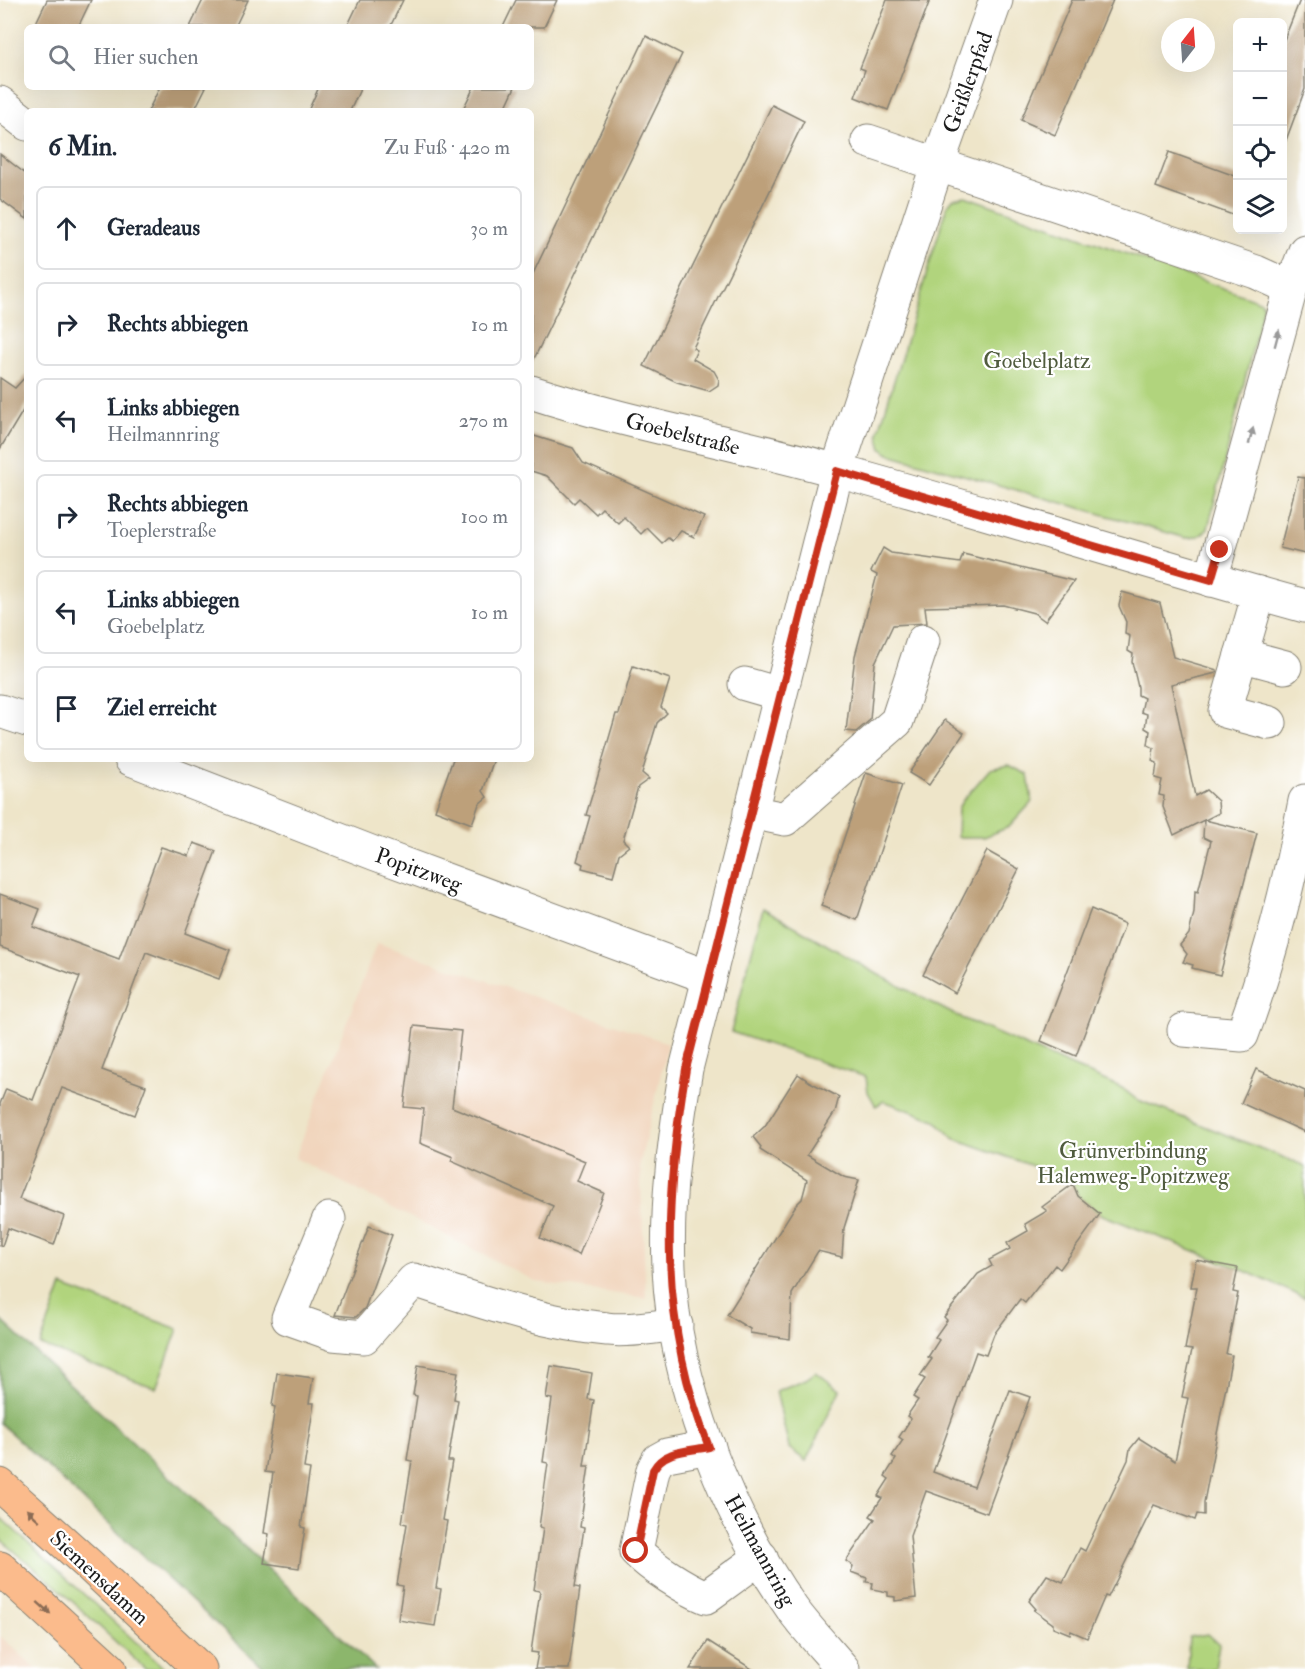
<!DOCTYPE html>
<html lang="de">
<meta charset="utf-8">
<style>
:root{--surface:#fff;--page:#f2f2f3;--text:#1f2937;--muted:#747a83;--line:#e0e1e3}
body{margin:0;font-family:"IM FELL Double Pica",serif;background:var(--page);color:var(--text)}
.controls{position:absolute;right:18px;top:18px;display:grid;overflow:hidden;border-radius:9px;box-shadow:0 6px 24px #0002}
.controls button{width:54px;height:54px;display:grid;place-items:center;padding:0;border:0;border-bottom:2px solid var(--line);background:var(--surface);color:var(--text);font:30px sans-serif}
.compass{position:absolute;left:1161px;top:18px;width:54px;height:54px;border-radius:50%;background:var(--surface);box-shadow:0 6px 24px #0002;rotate:17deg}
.stop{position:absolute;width:18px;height:18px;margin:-14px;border:4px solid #c8321e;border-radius:50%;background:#fff}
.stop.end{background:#c8321e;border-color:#fff;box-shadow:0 2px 6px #0008}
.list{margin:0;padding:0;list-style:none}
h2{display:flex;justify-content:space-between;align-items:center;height:78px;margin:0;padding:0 24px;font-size:26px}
h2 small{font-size:20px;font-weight:400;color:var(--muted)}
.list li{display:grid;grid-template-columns:39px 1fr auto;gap:18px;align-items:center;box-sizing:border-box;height:84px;margin:0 12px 12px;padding:0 12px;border:2px solid var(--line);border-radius:9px}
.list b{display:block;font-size:22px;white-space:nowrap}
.list p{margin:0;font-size:20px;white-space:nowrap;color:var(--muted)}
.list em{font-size:20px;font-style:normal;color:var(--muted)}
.icon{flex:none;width:33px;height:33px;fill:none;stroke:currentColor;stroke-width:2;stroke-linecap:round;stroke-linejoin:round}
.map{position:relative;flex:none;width:1305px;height:1669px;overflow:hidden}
.search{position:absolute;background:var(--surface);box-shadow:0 6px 24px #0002;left:24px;top:24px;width:510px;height:66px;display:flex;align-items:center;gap:15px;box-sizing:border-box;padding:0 21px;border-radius:9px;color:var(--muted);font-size:22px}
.panel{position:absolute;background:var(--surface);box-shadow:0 6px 24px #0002;left:24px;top:108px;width:510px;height:654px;border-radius:9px}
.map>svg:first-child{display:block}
.built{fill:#f1d5bd}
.green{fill:#b1d47d;stroke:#66784c;stroke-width:1.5}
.forest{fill:#8cb66c;stroke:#546944;stroke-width:1.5}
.building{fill:#bda07a}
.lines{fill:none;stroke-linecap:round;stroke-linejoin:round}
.minor-casing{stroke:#858072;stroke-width:35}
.major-casing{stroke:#858072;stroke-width:35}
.minor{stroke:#fff;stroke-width:33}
.major{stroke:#fbbb8c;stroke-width:33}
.oneway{fill:#999}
.oneway2{fill:#8c6c54}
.route{stroke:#c8321e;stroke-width:8}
.labels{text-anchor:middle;stroke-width:4.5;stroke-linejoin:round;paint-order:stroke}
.street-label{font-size:22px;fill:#1c1c1c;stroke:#fff}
.park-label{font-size:22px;fill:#505c3e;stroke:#fff}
</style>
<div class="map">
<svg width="1305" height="1669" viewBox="0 0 1305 1669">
<rect width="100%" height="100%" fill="#fff"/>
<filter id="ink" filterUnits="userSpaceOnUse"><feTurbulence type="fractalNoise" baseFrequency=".0167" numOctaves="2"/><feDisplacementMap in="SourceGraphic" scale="12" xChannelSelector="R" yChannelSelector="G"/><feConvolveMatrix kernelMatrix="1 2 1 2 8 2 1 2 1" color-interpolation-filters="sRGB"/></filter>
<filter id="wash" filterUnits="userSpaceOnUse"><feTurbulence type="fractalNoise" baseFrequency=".008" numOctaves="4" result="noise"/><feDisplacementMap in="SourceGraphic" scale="24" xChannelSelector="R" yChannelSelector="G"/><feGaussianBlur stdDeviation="1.35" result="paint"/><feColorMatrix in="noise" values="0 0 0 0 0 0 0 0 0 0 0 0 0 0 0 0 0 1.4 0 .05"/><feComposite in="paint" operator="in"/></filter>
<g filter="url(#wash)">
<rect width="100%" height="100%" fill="#eee5c9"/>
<g class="built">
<path d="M 377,943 L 668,1043 L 640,1163 L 646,1298 L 537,1282 L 295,1158 Z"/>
<path d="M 0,1636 L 37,1669 L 0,1669 Z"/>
</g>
<g class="green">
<path d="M 965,196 L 1262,302 L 1263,307 L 1208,528 C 1202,536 1196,538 1186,538 L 889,454 L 882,449 L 878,434 L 947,206 L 953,199 Z"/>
<path d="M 1009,765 L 1028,775 L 1032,802 L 1009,827 L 984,837 L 957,837 L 958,808 L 963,800 L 990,769 Z"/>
<path d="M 763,908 L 879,975 L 957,1016 L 1122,1088 L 1136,1099 L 1305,1166 L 1305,1298 L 1238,1268 L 1100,1214 L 1078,1196 L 1070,1179 L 953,1138 L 935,1120 L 884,1101 L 876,1106 L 868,1092 L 866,1077 L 731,1032 Z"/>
<path d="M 62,1286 L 178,1329 L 156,1388 L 40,1345 Z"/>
<path d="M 816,1372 L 840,1390 L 806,1461 L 789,1448 L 776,1391 L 806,1379 Z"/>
<path d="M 0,1517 L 165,1669 L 145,1669 L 58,1588 L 0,1539 Z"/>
<path d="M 1208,1634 L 1219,1644 L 1215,1669 L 1187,1669 L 1189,1637 Z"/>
</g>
<path class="forest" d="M 0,1319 L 376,1669 L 265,1669 L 0,1423 Z"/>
<g id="blocks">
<g class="building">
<path d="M 47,0 L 91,0 L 78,27 L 34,27 Z"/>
<path d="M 203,0 L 248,0 L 235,27 L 190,27 Z"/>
<path d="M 360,0 L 403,0 L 390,27 L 347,27 Z"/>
<path d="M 516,0 L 557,0 L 544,27 L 503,27 Z"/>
<path d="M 887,0 L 930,0 L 888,110 L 855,97 L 865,70 L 860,68 Z"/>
<path d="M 1072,0 L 1113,0 L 1055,135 L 1021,120 Z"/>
<path d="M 1300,0 L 1305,0 L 1305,89 L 1285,143 L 1282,143 L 1282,45 Z"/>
<path d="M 646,36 L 682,54 L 531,365 L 531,278 Z"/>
<path d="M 160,87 L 206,87 L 194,111 L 148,111 Z"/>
<path d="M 319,87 L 361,87 L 350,111 L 308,111 Z"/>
<path d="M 474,87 L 515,87 L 504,111 L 462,111 Z"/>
<path d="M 772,105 L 804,121 L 693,348 L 697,350 L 693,359 L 714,371 L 719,380 L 718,385 L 709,391 L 677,382 L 644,366 Z"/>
<path d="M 1169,152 L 1238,177 L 1238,217 L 1156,187 Z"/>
<path d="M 0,154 L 27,175 L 27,219 L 0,199 Z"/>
<path d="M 27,375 L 27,404 L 0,449 L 0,378 L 15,388 Z"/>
<path d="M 531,435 L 573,448 L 583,463 L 704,517 L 694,537 L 681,531 L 672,541 L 668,538 L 662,543 L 647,528 L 641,534 L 624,517 L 618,523 L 602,508 L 596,514 L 579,498 L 574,503 L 547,476 L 531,471 Z"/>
<path d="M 1298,477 L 1305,478 L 1305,554 L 1280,548 Z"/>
<path d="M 883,548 L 891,553 L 960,563 L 963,554 L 1074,581 L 1045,621 L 1034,613 L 1003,605 L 925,607 L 927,623 L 893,625 L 875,663 L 870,720 L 856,732 L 846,731 L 855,656 L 877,575 L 871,572 Z"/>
<path d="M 1122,592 L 1160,603 L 1173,657 L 1217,670 L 1216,673 L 1171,684 L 1195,796 L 1206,790 L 1218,801 L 1219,813 L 1205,820 L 1257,833 L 1220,975 L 1192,968 L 1193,965 L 1183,962 L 1187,954 L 1180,945 L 1189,934 L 1194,913 L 1195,891 L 1198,892 L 1211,841 L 1203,837 L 1204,820 L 1174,835 L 1163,807 L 1164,796 L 1159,795 L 1162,780 L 1155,778 L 1157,763 L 1152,761 L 1154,748 L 1148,745 L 1150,731 L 1145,728 L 1147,714 L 1141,712 L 1144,698 L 1138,695 L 1138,687 L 1132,662 L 1133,654 L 1128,651 L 1130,636 L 1125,634 L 1126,622 L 1119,606 Z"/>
<path d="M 633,666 L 670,679 L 661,707 L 667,713 L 657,723 L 642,773 L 649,779 L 638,787 L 623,840 L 629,846 L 619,854 L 613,876 L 582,868 L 583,864 L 577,861 L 590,816 L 586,815 L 597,779 L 616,714 L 619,714 Z"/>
<path d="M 945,720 L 964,733 L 929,785 L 909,773 Z"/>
<path d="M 453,759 L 494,759 L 483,791 L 487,797 L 479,804 L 472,824 L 435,810 Z"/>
<path d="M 866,773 L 902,785 L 857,920 L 821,906 Z"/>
<path d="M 194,843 L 216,851 L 185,933 L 230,950 L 219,979 L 146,952 L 102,1070 L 146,1086 L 135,1115 L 62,1088 L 19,1199 L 64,1216 L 54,1245 L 8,1228 L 2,1246 L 0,1245 L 0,1104 L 6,1089 L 33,1100 L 80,977 L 0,947 L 0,894 L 40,909 L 33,927 L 119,959 L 161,847 L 189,856 Z"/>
<path d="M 987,851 L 1019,869 L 955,993 L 923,975 Z"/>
<path d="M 1091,909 L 1125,924 L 1076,1056 L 1041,1041 Z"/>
<path d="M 414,1026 L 461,1031 L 452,1107 L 585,1161 L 577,1181 L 604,1193 L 579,1255 L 540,1238 L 553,1206 L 451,1161 L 453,1157 L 420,1143 L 424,1109 L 404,1107 Z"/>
<path d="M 1256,1069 L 1305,1091 L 1305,1132 L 1241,1103 Z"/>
<path d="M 798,1074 L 810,1082 L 839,1097 L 835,1112 L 807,1155 L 844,1177 L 859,1180 L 844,1228 L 842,1257 L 818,1251 L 792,1294 L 790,1339 L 750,1333 L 750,1329 L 727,1315 L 796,1205 L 802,1199 L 807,1180 L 760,1150 L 761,1147 L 753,1137 L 765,1126 Z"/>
<path d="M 1073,1184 L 1078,1196 L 1100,1214 L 1060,1269 L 1055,1265 L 1025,1303 L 1020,1299 L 994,1334 L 986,1355 L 976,1352 L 933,1472 L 974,1487 L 1010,1390 L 1030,1397 L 987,1513 L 926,1491 L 910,1536 L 916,1598 L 895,1601 L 895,1597 L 888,1596 L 888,1592 L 872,1589 L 873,1583 L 866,1582 L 867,1578 L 851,1572 L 853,1566 L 846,1561 L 875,1519 L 870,1516 L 882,1498 L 878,1496 L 889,1479 L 885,1476 L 896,1459 L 892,1456 L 903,1440 L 899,1437 L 911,1419 L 907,1416 L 918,1400 L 913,1397 L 925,1379 L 920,1376 L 932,1359 L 928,1357 L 939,1340 L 935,1337 L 947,1320 L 944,1317 L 978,1274 L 992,1266 L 989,1260 L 1010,1249 L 1007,1243 L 1028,1231 L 1025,1224 L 1047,1211 L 1042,1207 Z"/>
<path d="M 369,1226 L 392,1235 L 365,1308 L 356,1317 L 335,1315 Z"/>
<path d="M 1196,1260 L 1238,1268 L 1233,1292 L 1238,1293 L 1226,1354 L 1232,1355 L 1204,1502 L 1204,1515 L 1197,1514 L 1195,1520 L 1154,1505 L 1108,1597 L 1105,1596 L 1087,1638 L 1071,1631 L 1070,1634 L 1053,1627 L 1053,1624 L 1034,1610 L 1036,1609 L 1029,1601 L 1047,1575 L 1063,1582 L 1080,1548 L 1085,1551 L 1128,1460 L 1130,1449 L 1139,1438 L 1175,1461 L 1188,1398 L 1182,1397 L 1192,1350 L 1185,1349 L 1197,1287 L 1191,1287 Z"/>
<path d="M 418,1365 L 458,1372 L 454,1399 L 458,1400 L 448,1461 L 452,1461 L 442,1520 L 447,1521 L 436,1588 L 441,1589 L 435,1626 L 398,1620 L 403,1586 L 397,1585 L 407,1524 L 402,1523 L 412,1461 L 407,1460 L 417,1396 L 413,1395 Z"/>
<path d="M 551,1366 L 592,1373 L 588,1399 L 594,1400 L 584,1466 L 589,1466 L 580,1527 L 584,1528 L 575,1587 L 580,1588 L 569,1669 L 535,1669 L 538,1653 L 531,1652 L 540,1591 L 534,1590 L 543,1528 L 539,1527 L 548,1463 L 543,1462 L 552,1399 L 546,1398 Z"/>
<path d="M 277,1373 L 313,1378 L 309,1403 L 314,1403 L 304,1468 L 310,1469 L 301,1527 L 305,1528 L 299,1568 L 264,1563 L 269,1534 L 264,1533 L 273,1473 L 265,1472 L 275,1407 L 272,1406 Z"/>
<path d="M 708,1641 L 752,1669 L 690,1669 Z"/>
</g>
</g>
</g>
<g filter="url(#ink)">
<use href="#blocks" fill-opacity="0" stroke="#858072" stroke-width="1.5"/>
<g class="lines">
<g class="minor-casing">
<g id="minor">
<path d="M 0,103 L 27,124"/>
<path d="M 868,141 L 1256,272 L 1291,288"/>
<path d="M 531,392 C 630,424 733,442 834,470 C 992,513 1147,563 1305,606"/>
<path d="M 1211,580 L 1291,288 L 1305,251"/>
<path d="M 1259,593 L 1225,711 L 1270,723"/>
<path d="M 1241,655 L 1285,667"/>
<path d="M 745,684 L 780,694"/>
<path d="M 0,711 L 27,720"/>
<path d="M 131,759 L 376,854 L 708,977"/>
<path d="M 750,812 L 785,819 L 897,721 L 923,641"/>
<path d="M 1184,1030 L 1242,1035 C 1270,960 1290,880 1305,801"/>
<path d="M 329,1219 L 288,1318 L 333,1334 L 364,1337 L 414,1280 C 477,1300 541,1323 607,1329 C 629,1332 654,1326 676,1325"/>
<path d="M 709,1447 L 667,1455 L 658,1460 L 653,1470 L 636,1551 C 651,1567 686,1589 706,1597 L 761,1557"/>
<path d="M 843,1669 C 826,1649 808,1630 793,1610 C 727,1516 674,1383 669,1268 C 666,1201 675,1135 686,1069 L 837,471 L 938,163 L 996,0"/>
</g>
</g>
<g class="major-casing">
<g id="major">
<path d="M 0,1485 L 88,1564 L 200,1669"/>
<path d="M 0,1568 L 110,1669"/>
</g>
</g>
<use href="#minor" class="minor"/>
<use href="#major" class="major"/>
</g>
<defs><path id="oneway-solid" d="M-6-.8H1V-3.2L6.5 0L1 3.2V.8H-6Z" transform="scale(1.5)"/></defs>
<g class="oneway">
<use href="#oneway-solid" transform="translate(1277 338) rotate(-75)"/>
<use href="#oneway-solid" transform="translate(1251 436) rotate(-75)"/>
</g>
<g class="oneway2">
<use href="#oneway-solid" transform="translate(33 1515) rotate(-138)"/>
<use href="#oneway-solid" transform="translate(44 1608) rotate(42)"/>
</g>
</g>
<g class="lines" filter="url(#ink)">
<path class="route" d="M 636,1551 L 653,1470 C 664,1450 688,1451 709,1447 C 658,1321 664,1200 686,1069 L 837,471 L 1211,580 L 1220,550"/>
</g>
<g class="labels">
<g class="street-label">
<text transform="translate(967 82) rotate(-70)" y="8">Geißlerpfad</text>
<text transform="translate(683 433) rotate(14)" y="8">Goebelstraße</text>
<text transform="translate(419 869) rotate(20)" y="8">Popitzweg</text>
<text transform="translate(761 1550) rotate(61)" y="8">Heilmannring</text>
<text transform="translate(100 1577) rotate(43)" y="8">Siemensdamm</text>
</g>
<g class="park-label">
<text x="1037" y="368">Goebelplatz</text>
<text x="1133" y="1158">Grünverbindung<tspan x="1133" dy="25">Halemweg-Popitzweg</tspan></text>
</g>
</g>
</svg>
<div class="controls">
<button>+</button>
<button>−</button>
<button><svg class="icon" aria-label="locate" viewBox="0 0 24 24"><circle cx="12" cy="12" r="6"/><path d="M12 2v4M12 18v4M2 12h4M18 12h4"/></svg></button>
<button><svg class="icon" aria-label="layers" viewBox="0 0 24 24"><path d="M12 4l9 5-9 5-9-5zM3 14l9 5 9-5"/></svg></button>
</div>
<svg class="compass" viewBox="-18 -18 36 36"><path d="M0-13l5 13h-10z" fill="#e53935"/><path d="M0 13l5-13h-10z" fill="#747a83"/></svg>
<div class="stop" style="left:636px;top:1551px"></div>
<div class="stop end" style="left:1220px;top:550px"></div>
<div class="search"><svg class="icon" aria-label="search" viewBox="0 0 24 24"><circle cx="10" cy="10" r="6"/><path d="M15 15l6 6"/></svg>Hier suchen</div>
<section class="panel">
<h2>6 Min.<small>Zu Fuß · 420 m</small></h2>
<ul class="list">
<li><svg class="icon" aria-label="ahead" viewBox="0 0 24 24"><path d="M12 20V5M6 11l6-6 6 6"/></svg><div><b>Geradeaus</b></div><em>30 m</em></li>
<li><svg class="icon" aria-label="right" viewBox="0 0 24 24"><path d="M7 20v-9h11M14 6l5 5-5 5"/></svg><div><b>Rechts abbiegen</b></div><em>10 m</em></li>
<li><svg class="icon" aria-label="left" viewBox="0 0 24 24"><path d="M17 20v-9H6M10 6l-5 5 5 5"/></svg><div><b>Links abbiegen</b><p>Heilmannring</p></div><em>270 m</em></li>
<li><svg class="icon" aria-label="right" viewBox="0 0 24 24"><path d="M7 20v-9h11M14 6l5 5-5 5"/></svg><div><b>Rechts abbiegen</b><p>Toeplerstraße</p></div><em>100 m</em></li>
<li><svg class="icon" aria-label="left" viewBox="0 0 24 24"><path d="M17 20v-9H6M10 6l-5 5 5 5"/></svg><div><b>Links abbiegen</b><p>Goebelplatz</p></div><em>10 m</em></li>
<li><svg class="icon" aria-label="arrive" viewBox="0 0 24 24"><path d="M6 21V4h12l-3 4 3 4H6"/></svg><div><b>Ziel erreicht</b></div></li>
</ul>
</section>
</div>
